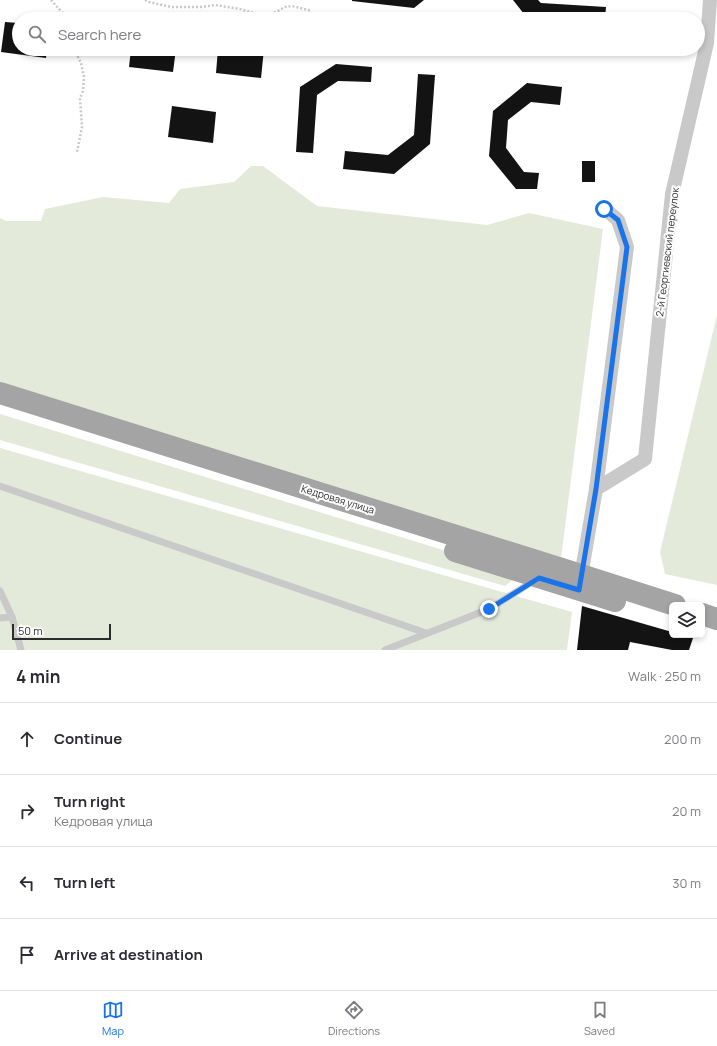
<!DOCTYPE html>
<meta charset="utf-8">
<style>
:root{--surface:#fff;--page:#f2f2f3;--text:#2b2b33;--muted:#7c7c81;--line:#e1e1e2;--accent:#1a73e8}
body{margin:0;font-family:Manrope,sans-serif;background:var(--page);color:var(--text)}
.controls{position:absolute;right:12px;bottom:12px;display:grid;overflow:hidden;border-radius:6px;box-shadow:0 2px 6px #0003}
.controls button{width:36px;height:36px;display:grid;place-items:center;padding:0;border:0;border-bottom:1px solid var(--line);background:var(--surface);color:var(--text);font:20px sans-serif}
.scale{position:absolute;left:12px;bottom:10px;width:99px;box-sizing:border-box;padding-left:4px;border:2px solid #2c2c2c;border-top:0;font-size:11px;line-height:14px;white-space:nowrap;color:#2c2c2c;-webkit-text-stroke:3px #fff;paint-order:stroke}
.stop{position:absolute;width:12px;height:12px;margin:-9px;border:3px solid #1a73e8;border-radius:50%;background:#fff}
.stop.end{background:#1a73e8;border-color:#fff;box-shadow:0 1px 4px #0008}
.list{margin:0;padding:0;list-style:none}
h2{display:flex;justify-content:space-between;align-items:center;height:52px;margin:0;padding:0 16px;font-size:17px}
h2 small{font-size:13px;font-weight:400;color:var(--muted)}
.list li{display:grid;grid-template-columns:26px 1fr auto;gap:12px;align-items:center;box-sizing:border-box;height:72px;padding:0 16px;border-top:1px solid var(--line)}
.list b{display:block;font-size:15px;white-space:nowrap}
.list p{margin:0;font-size:13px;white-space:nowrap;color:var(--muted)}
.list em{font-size:13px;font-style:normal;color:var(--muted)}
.icon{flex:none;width:22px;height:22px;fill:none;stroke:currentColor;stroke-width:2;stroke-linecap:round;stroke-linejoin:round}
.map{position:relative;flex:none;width:717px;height:650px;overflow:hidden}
.search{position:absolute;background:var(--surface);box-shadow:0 2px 6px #0003;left:12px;right:12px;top:12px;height:44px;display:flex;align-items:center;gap:10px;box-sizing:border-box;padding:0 14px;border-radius:22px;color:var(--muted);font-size:15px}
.sheet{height:340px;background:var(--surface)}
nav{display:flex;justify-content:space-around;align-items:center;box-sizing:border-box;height:56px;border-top:1px solid var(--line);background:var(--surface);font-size:11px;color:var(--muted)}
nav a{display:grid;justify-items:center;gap:2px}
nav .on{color:var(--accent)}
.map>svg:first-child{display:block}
.green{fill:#e3eada}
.building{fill:#131313}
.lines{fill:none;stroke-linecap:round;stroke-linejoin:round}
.path{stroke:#c9c9c9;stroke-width:2.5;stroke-dasharray:2 2;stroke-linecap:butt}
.service{stroke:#c9c9c9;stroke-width:7}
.minor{stroke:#c9c9c9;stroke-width:14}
.primary{stroke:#a4a4a4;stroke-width:22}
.route{stroke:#1a73e8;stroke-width:5}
.labels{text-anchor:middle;stroke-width:4;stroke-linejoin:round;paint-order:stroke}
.street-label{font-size:10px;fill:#2c2c2c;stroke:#fff}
</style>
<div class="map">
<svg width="717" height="650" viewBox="0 0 717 650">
<rect width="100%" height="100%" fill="#fff"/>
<g class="green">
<path d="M 251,166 L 263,166 L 317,206 L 487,225 L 529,213 L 603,229 L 561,558 L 0,382 L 0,218 L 6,221 L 41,221 L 45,209 L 103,197 L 169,203 L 180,189 L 234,182 Z"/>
<path d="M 717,315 L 717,585 L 665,574 L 660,552 Z"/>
<path d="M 0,414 L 521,574 L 505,586 L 0,440 Z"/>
<path d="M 0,448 L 572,612 L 567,650 L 0,650 Z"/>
</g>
<g class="building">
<path d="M 352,0 L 424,0 L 414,8 L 352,1 Z"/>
<path d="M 513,0 L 538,0 L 541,3 L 606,7 L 605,19 L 528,19 Z"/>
<path d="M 5,22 L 19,23 L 19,49 L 47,49 L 46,58 L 1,52 Z"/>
<path d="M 131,49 L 176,49 L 173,72 L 129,67 Z"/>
<path d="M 218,49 L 264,49 L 261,78 L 216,73 Z"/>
<path d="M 336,64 L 372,67 L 371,82 L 338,81 L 317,95 L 313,153 L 296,152 L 300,87 Z"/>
<path d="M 418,74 L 435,75 L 430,144 L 394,174 L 343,169 L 345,151 L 388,155 L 414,135 Z"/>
<path d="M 527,83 L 562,87 L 560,105 L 531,102 L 508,120 L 506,148 L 524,172 L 539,173 L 537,189 L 516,189 L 489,156 L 493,111 Z"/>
<path d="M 172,106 L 216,112 L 213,143 L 168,137 Z"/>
<rect x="582" y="161" width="13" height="21"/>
<path d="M 582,606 L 672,632 L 672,635 L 683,635 L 693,638 L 689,650 L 672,650 L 630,642 L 628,650 L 577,650 Z"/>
</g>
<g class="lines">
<g class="path">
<path d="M 51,0 L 68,19"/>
<path d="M 145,0 L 149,2 L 171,7 L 200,7 L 215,5 L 240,9 L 264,16 L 276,12 L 285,7 L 292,6 L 312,11"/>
<path d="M 74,49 L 81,63 L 84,77 L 83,91 L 80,98 L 82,127 L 77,152"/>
</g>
<g class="service">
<path d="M 0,486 L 426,633"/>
<path d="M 0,591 L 12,617 L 21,650"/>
<path d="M 0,618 L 12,617"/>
<path d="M 385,650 L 489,609 L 535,580"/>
</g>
<g class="minor">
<path d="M 596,489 L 645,459 L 672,194 L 707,43 L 710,0"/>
<path d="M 580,582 L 596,489 L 627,247 L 618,220 L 605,209"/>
</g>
<g class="primary">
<path d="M 0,393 L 581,575 L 675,605"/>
<path d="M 455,551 L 615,601"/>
<path d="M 702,614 L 717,619"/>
</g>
</g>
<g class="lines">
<path class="route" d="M 489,609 L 539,578 L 579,590 L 596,489 L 627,247 L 618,220 L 604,209"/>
</g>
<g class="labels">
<g class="street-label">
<text transform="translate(667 252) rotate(-83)" y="4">2-й Георгиевский переулок</text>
<text transform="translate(338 499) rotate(17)" y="4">Кедровая улица</text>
</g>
</g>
</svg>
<div class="controls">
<button><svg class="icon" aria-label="layers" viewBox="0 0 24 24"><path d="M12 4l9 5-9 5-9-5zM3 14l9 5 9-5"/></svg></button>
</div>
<div class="scale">50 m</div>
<div class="stop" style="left:604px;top:209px"></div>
<div class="stop end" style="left:489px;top:609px"></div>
<div class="search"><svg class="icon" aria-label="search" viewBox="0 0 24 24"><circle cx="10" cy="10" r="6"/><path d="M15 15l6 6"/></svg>Search here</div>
</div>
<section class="sheet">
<h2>4 min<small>Walk · 250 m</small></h2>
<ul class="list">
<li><svg class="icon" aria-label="ahead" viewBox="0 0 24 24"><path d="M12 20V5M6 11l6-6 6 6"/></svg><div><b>Continue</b></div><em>200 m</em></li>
<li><svg class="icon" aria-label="right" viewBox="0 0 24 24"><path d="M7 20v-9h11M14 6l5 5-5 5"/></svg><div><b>Turn right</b><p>Кедровая улица</p></div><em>20 m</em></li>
<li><svg class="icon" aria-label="left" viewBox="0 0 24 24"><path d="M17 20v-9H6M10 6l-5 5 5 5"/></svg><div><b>Turn left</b></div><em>30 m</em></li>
<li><svg class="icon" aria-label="arrive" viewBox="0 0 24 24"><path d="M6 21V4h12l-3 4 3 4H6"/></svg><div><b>Arrive at destination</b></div></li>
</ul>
</section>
<nav>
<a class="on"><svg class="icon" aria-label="map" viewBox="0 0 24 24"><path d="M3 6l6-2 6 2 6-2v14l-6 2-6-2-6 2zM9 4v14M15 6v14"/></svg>Map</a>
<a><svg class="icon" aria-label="directions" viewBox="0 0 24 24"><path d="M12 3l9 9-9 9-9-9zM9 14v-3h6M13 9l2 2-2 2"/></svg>Directions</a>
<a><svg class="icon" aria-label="saved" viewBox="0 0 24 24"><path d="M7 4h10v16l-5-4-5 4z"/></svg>Saved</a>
</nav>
